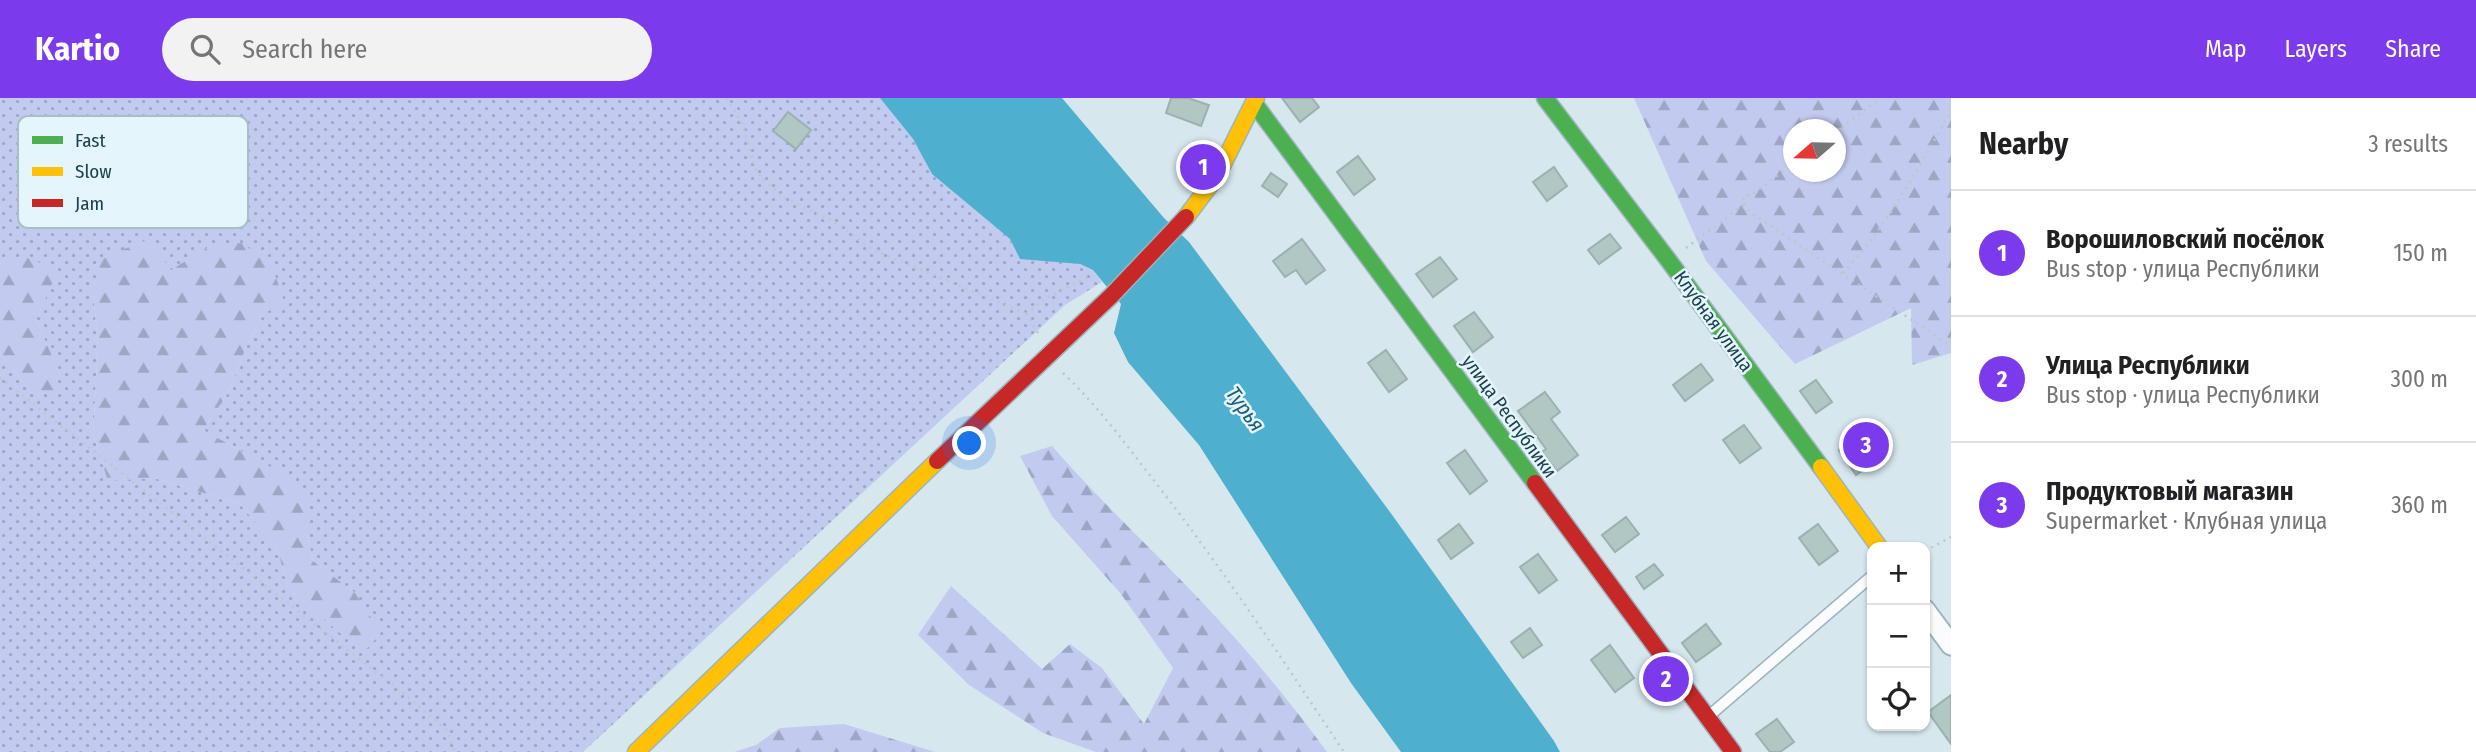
<!DOCTYPE html>
<meta charset="utf-8">
<style>
:root{--surface:#fff;--page:#f2f2f2;--text:#202124;--muted:#757577;--line:#e0e0e0;--accent:#7c3aed}
body{margin:0;font-family:"Fira Sans Condensed",sans-serif;background:var(--page);color:var(--text)}
.controls{position:absolute;right:21px;bottom:21px;display:grid;overflow:hidden;border-radius:14px;box-shadow:0 2px 5px #0004}
.controls button{width:63px;height:63px;display:grid;place-items:center;padding:0;border:0;border-bottom:2px solid var(--line);background:var(--surface);color:var(--text);font:35px sans-serif}
.compass{position:absolute;left:1783px;top:21px;width:63px;height:63px;border-radius:50%;background:var(--surface);box-shadow:0 2px 5px #0004;rotate:250deg}
.you{position:absolute;left:970px;top:346px;width:24px;height:24px;margin:-18px;border:5px solid #fff;border-radius:50%;background:#1a73e8;box-shadow:0 0 0 10px #1a73e833}
.badge{display:grid;place-items:center;width:46px;height:46px;border-radius:50%;background:var(--accent);color:#fff;font-size:23px;font-weight:700}
.pin{position:absolute;translate:-50% -50%;border:4px solid #fff;box-shadow:0 2px 7px #0006}
.list{margin:0;padding:0;list-style:none}
h2{display:flex;justify-content:space-between;align-items:center;height:91px;margin:0;padding:0 28px;font-size:30px}
h2 small{font-size:23px;font-weight:400;color:var(--muted)}
.list li{display:grid;grid-template-columns:46px 1fr auto;gap:21px;align-items:center;box-sizing:border-box;height:126px;padding:0 28px;border-top:2px solid var(--line)}
.list b{display:block;font-size:26px;white-space:nowrap}
.list p{margin:0;font-size:23px;white-space:nowrap;color:var(--muted)}
.list em{font-size:23px;font-style:normal;color:var(--muted)}
.icon{flex:none;width:38px;height:38px;fill:none;stroke:currentColor;stroke-width:2;stroke-linecap:round;stroke-linejoin:round}
.map{position:relative;flex:none;width:1951px;height:654px;overflow:hidden}
header{display:flex;align-items:center;gap:42px;box-sizing:border-box;height:98px;padding:0 35px;background:var(--accent);color:#fff}
header strong{font-size:33px}
nav{display:flex;gap:38px;margin-inline-start:auto;font-size:24px}
.search{width:490px;height:63px;background:var(--page);display:flex;align-items:center;gap:18px;box-sizing:border-box;padding:0 24px;border-radius:38px;color:var(--muted);font-size:26px}
main{display:flex}
aside{flex:1;background:var(--surface)}
.map>svg:first-child{display:block}
.grass{fill:url(#grass-dots);fill-rule:evenodd}
.forest{fill:url(#forest-firs);fill-rule:evenodd}
.water{fill:#4eb0ce}
.building{fill:#b0c7c4;stroke:#9ab2ae;stroke-width:2}
.lines{fill:none;stroke-linecap:round;stroke-linejoin:round}
.lane-casing{stroke:#9cb4be;stroke-width:13}
.street-casing{stroke:#9cb4be;stroke-width:23}
.fast-casing{stroke:#9cb4be;stroke-width:19}
.slow-casing{stroke:#9cb4be;stroke-width:19}
.jam-casing{stroke:#9cb4be;stroke-width:19}
.path{stroke:#bcc7cb;stroke-width:2.5;stroke-dasharray:2 5;stroke-linecap:butt}
.lane{stroke:#f9fbfc;stroke-width:10}
.street{stroke:#f9fbfc;stroke-width:19}
.fast{stroke:#4caf50;stroke-width:16}
.slow{stroke:#ffc107;stroke-width:16}
.jam{stroke:#c62828;stroke-width:16}
.labels{text-anchor:middle;stroke-width:5;stroke-linejoin:round;paint-order:stroke}
.street-label{font-size:19px;fill:#1c414e;stroke:#e5f5fc}
.water-label{font-size:21px;font-style:italic;fill:#205d73;stroke:#e5f5fc}
.key{fill:#e5f5fc;stroke:#a9bfc8;stroke-width:2}
.key-label{font-size:19px;fill:#1c414e}
</style>
<header>
<strong>Kartio</strong>
<div class="search"><svg class="icon" aria-label="search" viewBox="0 0 24 24"><circle cx="10" cy="10" r="6"/><path d="M15 15l6 6"/></svg>Search here</div>
<nav><a>Map</a><a>Layers</a><a>Share</a></nav>
</header>
<main>
<div class="map">
<svg width="1951" height="654" viewBox="0 0 1951 654">
<defs>
<pattern id="grass-dots" width="8" height="8" patternUnits="userSpaceOnUse" patternTransform="scale(1.75)"><rect width="8" height="8" fill="#c3caef"/><path d="M2 2h.1M6 6h.1" fill="none" stroke="#9ea6c4" stroke-width="1.8" stroke-linecap="round"/></pattern>
<pattern id="forest-firs" width="22" height="20" patternUnits="userSpaceOnUse" patternTransform="scale(1.75)"><rect width="22" height="20" fill="#c3caef"/><path d="M5 1l3.5 6h-7zM16 11l3.5 6h-7z" fill="#9ea6c4"/></pattern>
</defs>
<rect width="100%" height="100%" fill="#d6e7ee"/>
<path class="grass" d="M 0,0 L 880,0 L 913,41 L 932,76 L 1010,141 L 1020,160 L 1080,166 L 1093,172 L 1102,184 L 1065,207 L 583,654 L 0,654 L 0,255 L 30,292 L 60,276 L 36,222 L 32,159 L 0,159 ZM 210,148 L 264,215 L 247,247 L 228,295 L 203,332 L 279,374 L 309,396 L 306,433 L 313,463 L 355,495 L 380,536 L 363,554 L 288,490 L 277,450 L 240,406 L 154,380 L 108,382 L 93,336 L 98,247 L 93,192 L 171,173 Z"/>
<g class="forest">
<path d="M 1634,0 L 1951,0 L 1951,255 L 1912,267 L 1911,210 L 1795,266 L 1706,163 ZM 1794,32 L 1836,32 L 1836,74 L 1794,74 Z"/>
<path d="M 149,141 L 171,172 L 210,148 L 242,145 L 272,168 L 285,206 L 264,215 L 247,247 L 228,295 L 203,332 L 280,374 L 310,396 L 306,433 L 313,463 L 355,495 L 381,535 L 363,555 L 288,490 L 277,450 L 240,406 L 154,380 L 108,383 L 93,336 L 98,247 L 93,192 L 102,160 Z"/>
<path d="M 0,159 L 32,159 L 56,177 L 36,222 L 60,276 L 53,295 L 30,292 L 0,255 Z"/>
<path d="M 1052,348 C 1099,402 1151,450 1200,502 C 1245,549 1288,601 1327,654 L 1096,654 L 1043,635 L 969,587 L 918,537 L 951,488 L 1042,571 L 1070,546 L 1102,570 L 1144,626 L 1173,570 L 1121,496 L 1052,418 L 1020,358 Z"/>
<path d="M 844,626 L 935,654 L 734,654 L 756,647 L 780,630 Z"/>
</g>
<path class="water" d="M 880,0 L 1062,0 L 1164,120 L 1189,144 L 1390,414 L 1554,643 L 1560,654 L 1401,654 L 1351,585 L 1199,347 L 1128,264 L 1114,235 L 1121,206 L 1093,172 L 1080,166 L 1020,161 L 1010,141 L 932,76 L 913,41 Z"/>
<g class="building">
<path d="M 1171,0 L 1188,0 L 1209,7 L 1201,28 L 1166,15 Z"/>
<path d="M 1282,0 L 1312,0 L 1319,9 L 1300,24 Z"/>
<path d="M 788,14 L 811,32 L 796,51 L 773,33 Z"/>
<path d="M 1358,58 L 1375,81 L 1354,97 L 1337,74 Z"/>
<path d="M 1554,69 L 1567,88 L 1547,103 L 1533,84 Z"/>
<path d="M 1271,75 L 1287,86 L 1278,99 L 1262,88 Z"/>
<path d="M 1610,136 L 1621,150 L 1599,166 L 1588,152 Z"/>
<path d="M 1302,141 L 1325,172 L 1306,186 L 1296,172 L 1285,179 L 1273,163 Z"/>
<path d="M 1440,159 L 1457,181 L 1433,199 L 1416,176 Z"/>
<path d="M 1474,214 L 1493,239 L 1473,254 L 1454,228 Z"/>
<path d="M 1386,252 L 1407,281 L 1389,294 L 1368,265 Z"/>
<path d="M 1701,266 L 1713,282 L 1685,303 L 1673,287 Z"/>
<path d="M 1816,282 L 1832,304 L 1816,315 L 1800,293 Z"/>
<path d="M 1545,294 L 1560,314 L 1551,321 L 1578,357 L 1557,373 L 1542,354 L 1546,351 L 1518,313 Z"/>
<path d="M 1744,327 L 1761,350 L 1740,365 L 1723,342 Z"/>
<path d="M 1871,329 L 1889,354 L 1856,377 L 1839,352 Z"/>
<path d="M 1465,352 L 1487,383 L 1470,396 L 1447,365 Z"/>
<path d="M 1626,419 L 1639,436 L 1615,454 L 1602,437 Z"/>
<path d="M 1459,426 L 1473,445 L 1451,461 L 1438,442 Z"/>
<path d="M 1818,426 L 1838,453 L 1819,467 L 1799,440 Z"/>
<path d="M 1538,456 L 1557,482 L 1539,495 L 1520,469 Z"/>
<path d="M 1654,466 L 1663,477 L 1644,491 L 1636,479 Z"/>
<path d="M 1706,526 L 1721,546 L 1696,564 L 1682,545 Z"/>
<path d="M 1530,530 L 1542,547 L 1523,560 L 1511,544 Z"/>
<path d="M 1610,547 L 1634,580 L 1615,594 L 1591,562 Z"/>
<path d="M 1951,597 L 1951,646 L 1928,614 Z"/>
<path d="M 1777,621 L 1794,644 L 1780,654 L 1770,654 L 1756,636 Z"/>
</g>
<g class="lines">
<g class="lane-casing">
<path id="lane" d="M 1710,617 L 1872,478"/>
</g>
<g class="street-casing">
<path id="street" d="M 1925,512 L 1951,547"/>
</g>
<g class="fast-casing">
<g id="fast">
<path d="M 1545,0 L 1669,163 L 1821,369"/>
<path d="M 1254,5 L 1535,385"/>
</g>
</g>
<g class="slow-casing">
<g id="slow">
<path d="M 1186,119 L 1217,78 L 1256,0"/>
<path d="M 1821,369 L 1879,449"/>
<path d="M 636,654 L 937,363"/>
</g>
</g>
<g class="jam-casing">
<g id="jam">
<path d="M 937,363 L 1111,198 L 1186,119"/>
<path d="M 1535,385 L 1733,654"/>
</g>
</g>
<g class="path">
<path d="M 727,0 L 743,27 L 756,74 L 783,99 L 835,124 L 871,151 L 1027,216"/>
<path d="M 1836,34 L 1880,0"/>
<path d="M 1744,106 L 1751,115 L 1951,248"/>
<path d="M 1686,150 L 1744,106 L 1743,99 L 1754,95 L 1794,65"/>
<path d="M 1843,175 C 1887,128 1919,69 1951,13"/>
<path d="M 1038,235 L 1027,216 L 1041,203 L 1089,178"/>
<path d="M 1063,275 C 1097,307 1124,344 1152,380 C 1221,468 1282,561 1344,654"/>
<path d="M 0,280 L 412,602 L 447,633 L 455,654"/>
<path d="M 1925,453 L 1951,439"/>
</g>
<use href="#lane" class="lane"/>
<use href="#street" class="street"/>
<use href="#fast" class="fast"/>
<use href="#slow" class="slow"/>
<use href="#jam" class="jam"/>
</g>
<g class="labels">
<g class="street-label">
<text transform="translate(1714 223) rotate(54)" y="7">Клубная улица</text>
<text transform="translate(1510 318) rotate(54)" y="7">улица Республики</text>
</g>
<g class="water-label">
<text transform="translate(1245 311) rotate(54)" y="7">Турья</text>
</g>
</g>
<rect x="18" y="18" width="230" height="112" rx="10" class="key"/>
<rect x="32" y="38" width="31" height="8" fill="#4caf50"/>
<rect x="32" y="69" width="31" height="9" fill="#ffc107"/>
<rect x="32" y="101" width="31" height="8" fill="#c62828"/>
<g class="key-label">
<text x="75" y="49">Fast</text>
<text x="75" y="80">Slow</text>
<text x="75" y="112">Jam</text>
</g>
</svg>
<div class="controls">
<button>+</button>
<button>−</button>
<button><svg class="icon" aria-label="locate" viewBox="0 0 24 24"><circle cx="12" cy="12" r="6"/><path d="M12 2v4M12 18v4M2 12h4M18 12h4"/></svg></button>
</div>
<svg class="compass" viewBox="-18 -18 36 36"><path d="M0-13l5 13h-10z" fill="#e53935"/><path d="M0 13l5-13h-10z" fill="#757577"/></svg>
<div class="you"></div>
<div class="pin badge" style="left:1203px;top:69px">1</div>
<div class="pin badge" style="left:1666px;top:581px">2</div>
<div class="pin badge" style="left:1866px;top:347px">3</div>
</div>
<aside>
<h2>Nearby<small>3 results</small></h2>
<ul class="list">
<li><span class="badge">1</span><div><b>Ворошиловский посёлок</b><p>Bus stop · улица Республики</p></div><em>150 m</em></li>
<li><span class="badge">2</span><div><b>Улица Республики</b><p>Bus stop · улица Республики</p></div><em>300 m</em></li>
<li><span class="badge">3</span><div><b>Продуктовый магазин</b><p>Supermarket · Клубная улица</p></div><em>360 m</em></li>
</ul>
</aside>
</main>
